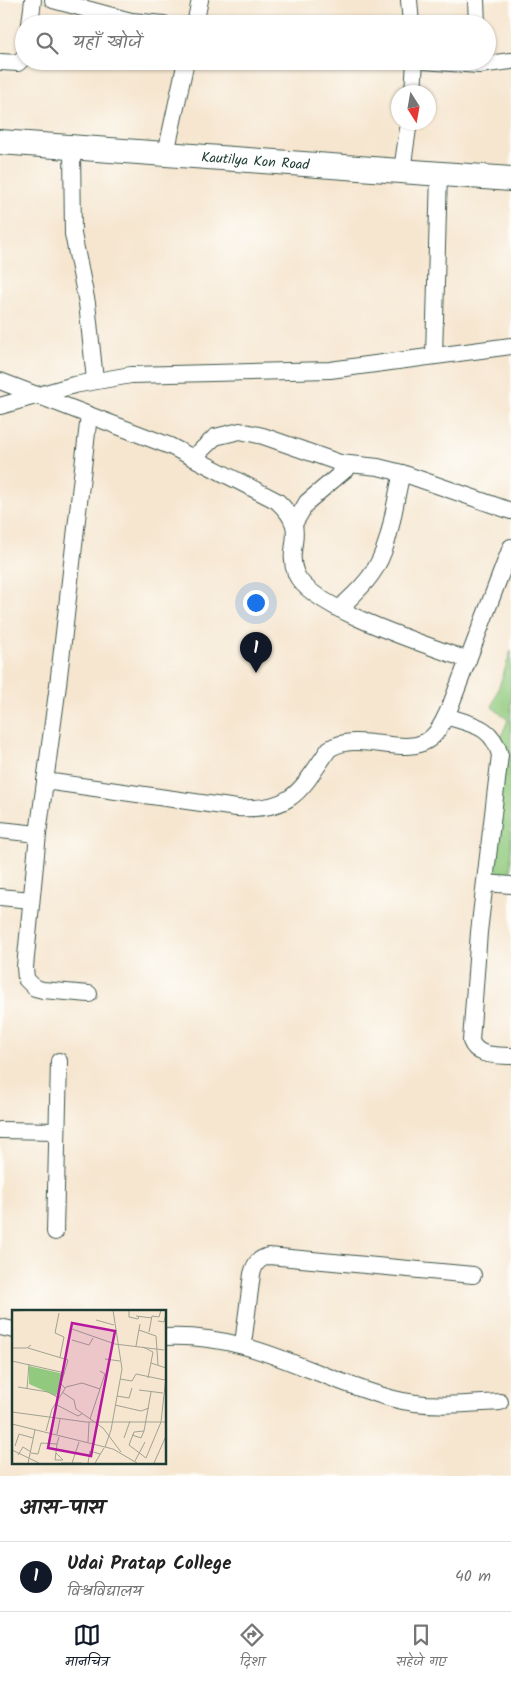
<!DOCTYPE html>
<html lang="hi">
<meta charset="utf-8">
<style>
:root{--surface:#fff;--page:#f6f6f6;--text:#222;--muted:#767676;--line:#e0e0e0;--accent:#111827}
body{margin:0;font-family:Kalam,"Playpen Sans Deva",sans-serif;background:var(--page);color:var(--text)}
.compass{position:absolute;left:391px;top:85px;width:45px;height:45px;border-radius:50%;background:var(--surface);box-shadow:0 1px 4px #0004;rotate:169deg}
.you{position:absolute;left:255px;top:602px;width:18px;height:18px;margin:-12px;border:4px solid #fff;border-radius:50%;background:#1a73e8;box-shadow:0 0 0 8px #1a73e833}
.badge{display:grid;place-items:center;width:32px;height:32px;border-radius:50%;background:var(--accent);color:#fff;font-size:16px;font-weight:700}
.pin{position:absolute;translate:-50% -41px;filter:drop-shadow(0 1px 2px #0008)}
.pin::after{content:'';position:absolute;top:26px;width:18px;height:15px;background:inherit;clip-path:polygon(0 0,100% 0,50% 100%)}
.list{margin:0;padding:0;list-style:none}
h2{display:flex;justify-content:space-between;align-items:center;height:65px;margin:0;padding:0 20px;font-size:21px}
h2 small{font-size:16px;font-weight:400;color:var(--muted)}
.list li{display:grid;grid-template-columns:32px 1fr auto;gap:15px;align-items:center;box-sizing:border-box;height:70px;padding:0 20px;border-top:1px solid var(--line)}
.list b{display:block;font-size:19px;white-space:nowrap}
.list p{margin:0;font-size:16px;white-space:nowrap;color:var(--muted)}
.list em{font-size:16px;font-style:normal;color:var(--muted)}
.icon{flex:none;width:28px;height:28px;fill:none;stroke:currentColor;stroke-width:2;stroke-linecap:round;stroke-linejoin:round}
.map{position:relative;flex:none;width:511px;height:1476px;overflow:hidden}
.search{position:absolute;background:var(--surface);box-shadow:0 1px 4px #0004;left:15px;right:15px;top:15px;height:55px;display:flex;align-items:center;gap:12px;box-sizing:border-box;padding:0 18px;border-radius:28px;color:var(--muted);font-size:19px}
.sheet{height:135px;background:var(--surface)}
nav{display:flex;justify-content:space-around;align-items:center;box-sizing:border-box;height:70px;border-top:1px solid var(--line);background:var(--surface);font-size:14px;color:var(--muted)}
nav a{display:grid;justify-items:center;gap:2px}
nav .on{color:var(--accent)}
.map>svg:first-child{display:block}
.green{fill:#91ca7e;stroke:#588459}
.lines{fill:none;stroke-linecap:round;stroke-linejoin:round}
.minor-casing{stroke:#3f564b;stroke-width:18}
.highway-casing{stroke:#3f564b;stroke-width:26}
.minor{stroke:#fff;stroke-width:16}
.highway{stroke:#fff;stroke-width:24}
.labels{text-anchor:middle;stroke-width:4;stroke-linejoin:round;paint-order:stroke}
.street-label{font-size:14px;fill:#1f3d34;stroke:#fdfcf7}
.inset-road{fill:none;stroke:#a0a292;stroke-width:1}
.view{fill:#b5179e;fill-opacity:0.15;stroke:#b5179e;stroke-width:2.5}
.inset-edge{fill:none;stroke:#1f3d34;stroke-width:2.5}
</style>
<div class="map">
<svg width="511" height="1476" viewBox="0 0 511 1476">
<rect width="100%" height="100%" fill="#fdfcf7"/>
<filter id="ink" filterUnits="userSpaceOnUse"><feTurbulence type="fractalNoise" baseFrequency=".02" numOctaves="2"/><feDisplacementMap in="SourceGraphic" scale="10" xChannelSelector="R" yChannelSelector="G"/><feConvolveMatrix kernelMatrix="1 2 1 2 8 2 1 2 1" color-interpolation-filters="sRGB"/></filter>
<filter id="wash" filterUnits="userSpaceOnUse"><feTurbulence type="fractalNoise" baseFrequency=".0096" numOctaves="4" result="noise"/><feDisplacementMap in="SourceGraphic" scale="20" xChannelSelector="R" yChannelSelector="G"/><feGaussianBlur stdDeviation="1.12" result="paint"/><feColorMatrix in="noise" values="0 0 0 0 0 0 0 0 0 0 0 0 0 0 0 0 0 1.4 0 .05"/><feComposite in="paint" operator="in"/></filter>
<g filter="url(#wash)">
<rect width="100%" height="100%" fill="#f6e6d0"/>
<path class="green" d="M 511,651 L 511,877 L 485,876 L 493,756 L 508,720 L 492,707 Z"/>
</g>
<g filter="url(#ink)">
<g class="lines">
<g class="minor-casing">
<g id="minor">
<path d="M 53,0 L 131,21 L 164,24"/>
<path d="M 409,0 L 411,24"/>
<path d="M 476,0 L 477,24"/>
<path d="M 30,24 L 33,0"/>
<path d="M 195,24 L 200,0"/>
<path d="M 423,61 L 479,65 L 511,61"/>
<path d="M 0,62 L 18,63 L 24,57"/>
<path d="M 413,92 L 415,61"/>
<path d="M 168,144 L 186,61"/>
<path d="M 72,148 L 73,234 L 87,303 L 95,380"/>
<path d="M 402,170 L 409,122"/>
<path d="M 434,356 L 439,173"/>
<path d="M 0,381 L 170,446 L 277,501 C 311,532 284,544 296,574 C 311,609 430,646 468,660"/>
<path d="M 0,406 L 74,385 L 131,375 L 330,370 L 511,346"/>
<path d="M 193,458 L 215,437 L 240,431 L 263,436 L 340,463 L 378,467 L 402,473 L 511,511"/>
<path d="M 294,524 L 307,502 L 351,465"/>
<path d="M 339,609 C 350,598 362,588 371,575 C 392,546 393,506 402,473"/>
<path d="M 446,716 C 472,725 492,725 500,755 L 479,932 L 471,1041 C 477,1057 496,1055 511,1056"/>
<path d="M 45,781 L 237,808 C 293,811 300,791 329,749 C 359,729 408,760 432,737 C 441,729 445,717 450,707 L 511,547"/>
<path d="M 0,830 L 38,834"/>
<path d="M 485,883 L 511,885"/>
<path d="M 0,897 L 31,900"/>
<path d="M 89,994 L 43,990 L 35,988 L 26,979 L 25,967 L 38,834 L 58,685 L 89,415"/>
<path d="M 0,1130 L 57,1131"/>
<path d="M 55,1232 L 59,1061"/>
<path d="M 0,1327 L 14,1330"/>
<path d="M 165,1337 C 254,1333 312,1378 394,1399 C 427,1408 466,1404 500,1402"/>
<path d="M 243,1344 L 252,1274 C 255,1263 258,1259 269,1256 L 473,1275"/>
</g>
</g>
<g class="highway-casing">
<g id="highway">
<path id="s1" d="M 0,142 L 511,179"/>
</g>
</g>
<use href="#minor" class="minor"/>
<use href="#highway" class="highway"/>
</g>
</g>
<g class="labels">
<g class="street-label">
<text dy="5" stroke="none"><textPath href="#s1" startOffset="256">Kautilya Kon Road</textPath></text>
</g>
</g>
<g transform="translate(12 1310)">
<rect width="154" height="154" fill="#f6e6d0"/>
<path d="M 17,56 L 52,64 L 44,86 L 17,74 Z" fill="#91ca7e"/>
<path class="inset-road" d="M 117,0 L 117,7 L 126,9 L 127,6M 0,1 L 26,0M 47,3 L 43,23 L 52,27 L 48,47M 124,6 L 140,8M 84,10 L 102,15M 146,11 L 152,12 L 154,3M 60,19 L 103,34 L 152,40M 127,20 L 144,26 L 146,55M 137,22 L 140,6 L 147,7 L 149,0M 60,30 L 77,35 L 81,28M 124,36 L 128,14M 131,37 L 141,42 L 136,68M 0,38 L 15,38 L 19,35M 16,38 L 56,50 L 49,74 L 53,78M 93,49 L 108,51M 0,51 L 53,63M 139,53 L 154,58M 108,69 L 120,71 L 124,64 L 153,70M 6,77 L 36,82 L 47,88M 15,79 L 17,54M 127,80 L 151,83M 50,82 L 62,90 L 64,99 L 91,118 L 109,142M 139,82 L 132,121 L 122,122 L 117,135 L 134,148 L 149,112 L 154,67M 105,86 L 117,88 L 120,78M 43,94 L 66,106 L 70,104M 103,95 L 129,101 L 137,98M 0,102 L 74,112 L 154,112M 78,109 L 93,64 L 88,61M 0,114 L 101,139 L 125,153M 34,121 L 40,99 L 54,77 L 70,73 L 88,79M 45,124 L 48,109M 120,125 L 129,128 L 132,121M 112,128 L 118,111M 76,132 L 77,112M 3,136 L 7,124 L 21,128M 93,137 L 99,120 L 110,59 L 101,0M 0,140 L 27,153M 19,143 L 26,144 L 29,133 L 45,134M 44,143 L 51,150 L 43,150 L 45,134 L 47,127M 6,145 L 11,137 L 19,142M 123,151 L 133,132M 16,153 L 23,120M 49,153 L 70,153M 60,153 L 67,132M 76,153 L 78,141 L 88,144M 83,153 L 92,138M 142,153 L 154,126"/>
<path class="view" d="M 60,13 L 103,21 L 79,146 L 36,138 Z"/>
<rect width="154" height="154" class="inset-edge"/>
</g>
</svg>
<svg class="compass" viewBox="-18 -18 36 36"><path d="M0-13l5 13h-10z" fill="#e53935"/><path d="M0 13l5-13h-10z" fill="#767676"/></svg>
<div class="you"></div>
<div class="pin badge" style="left:256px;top:673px">1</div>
<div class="search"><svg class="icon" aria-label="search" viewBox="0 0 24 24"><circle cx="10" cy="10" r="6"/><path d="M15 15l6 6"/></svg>यहाँ खोजें</div>
</div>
<section class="sheet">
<h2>आस-पास<small></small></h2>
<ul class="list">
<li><span class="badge">1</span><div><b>Udai Pratap College</b><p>विश्वविद्यालय</p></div><em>40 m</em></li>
</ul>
</section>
<nav>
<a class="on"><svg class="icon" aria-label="map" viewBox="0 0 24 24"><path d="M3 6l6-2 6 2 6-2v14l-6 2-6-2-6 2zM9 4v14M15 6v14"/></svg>मानचित्र</a>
<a><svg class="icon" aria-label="directions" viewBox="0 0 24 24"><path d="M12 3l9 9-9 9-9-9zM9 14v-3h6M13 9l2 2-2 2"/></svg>दिशा</a>
<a><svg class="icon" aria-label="saved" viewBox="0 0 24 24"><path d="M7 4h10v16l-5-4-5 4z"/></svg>सहेजे गए</a>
</nav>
